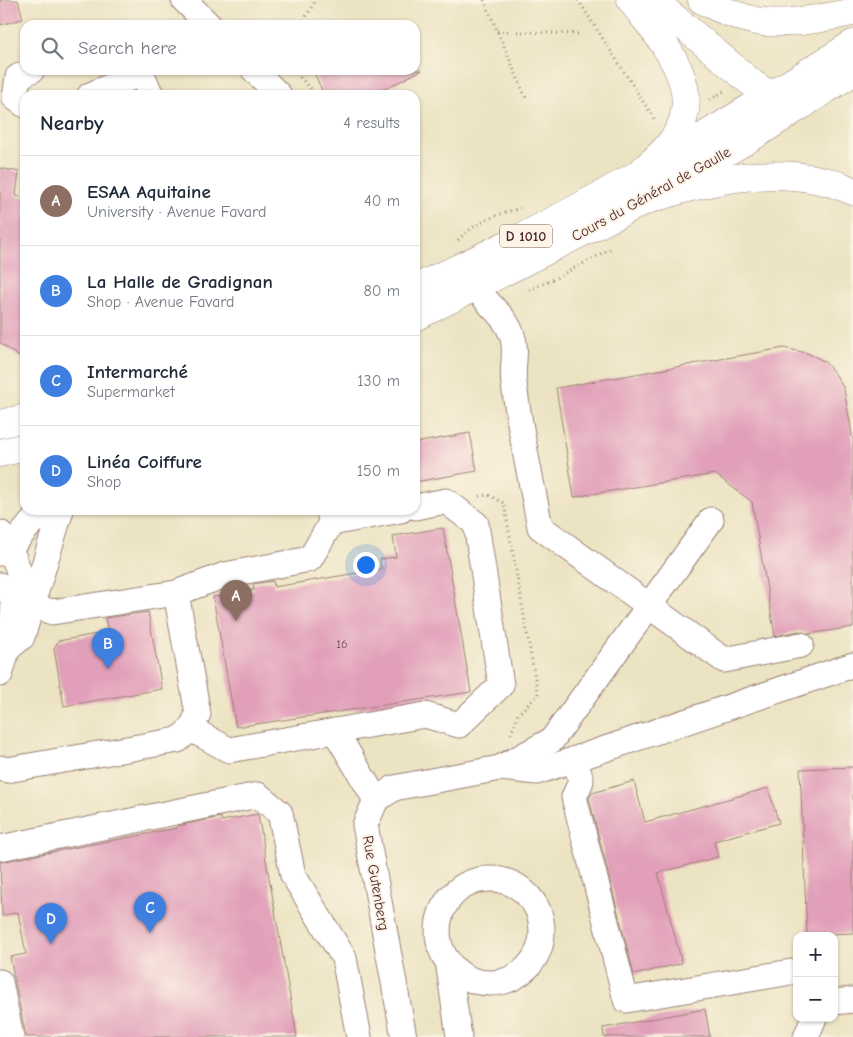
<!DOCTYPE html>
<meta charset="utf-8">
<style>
:root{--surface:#fff;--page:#f2f2f3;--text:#1f2937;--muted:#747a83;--line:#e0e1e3;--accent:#2563eb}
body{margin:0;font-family:"Comic Neue",sans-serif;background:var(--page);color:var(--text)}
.controls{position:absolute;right:15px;bottom:15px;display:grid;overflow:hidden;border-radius:10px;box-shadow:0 1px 4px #0004}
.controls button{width:45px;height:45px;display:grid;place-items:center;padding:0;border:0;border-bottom:1px solid var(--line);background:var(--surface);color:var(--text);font:25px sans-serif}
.you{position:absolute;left:365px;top:564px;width:18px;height:18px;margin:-12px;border:4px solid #fff;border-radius:50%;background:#1a73e8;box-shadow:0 0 0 8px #1a73e833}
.badge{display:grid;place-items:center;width:32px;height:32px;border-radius:50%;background:var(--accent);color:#fff;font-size:16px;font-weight:700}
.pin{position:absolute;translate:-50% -41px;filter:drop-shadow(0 1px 2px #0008)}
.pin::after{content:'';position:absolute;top:26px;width:18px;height:15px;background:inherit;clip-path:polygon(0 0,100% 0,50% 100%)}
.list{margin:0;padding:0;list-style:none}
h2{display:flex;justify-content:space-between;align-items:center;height:65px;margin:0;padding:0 20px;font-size:21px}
h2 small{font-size:16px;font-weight:400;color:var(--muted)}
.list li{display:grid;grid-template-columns:32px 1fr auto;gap:15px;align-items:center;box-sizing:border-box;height:90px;padding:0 20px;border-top:1px solid var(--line)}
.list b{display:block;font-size:19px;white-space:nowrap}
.list p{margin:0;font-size:16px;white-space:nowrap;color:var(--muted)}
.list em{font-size:16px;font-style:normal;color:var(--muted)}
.icon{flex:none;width:28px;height:28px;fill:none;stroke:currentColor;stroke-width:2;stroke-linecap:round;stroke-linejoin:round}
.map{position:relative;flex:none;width:853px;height:1037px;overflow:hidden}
.search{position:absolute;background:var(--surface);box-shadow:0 1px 4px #0004;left:20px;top:20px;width:400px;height:55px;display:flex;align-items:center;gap:12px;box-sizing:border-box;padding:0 18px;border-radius:15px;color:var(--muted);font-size:19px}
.panel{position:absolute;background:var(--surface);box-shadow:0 1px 4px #0004;left:20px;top:90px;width:400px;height:425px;border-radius:15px}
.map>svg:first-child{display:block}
.building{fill:#e19fb9}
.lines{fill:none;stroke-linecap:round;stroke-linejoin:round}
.minor-casing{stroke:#9b8176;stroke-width:27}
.major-casing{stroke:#9b8176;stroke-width:29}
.highway-casing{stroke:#9b8176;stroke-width:29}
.path{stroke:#9b8176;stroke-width:3;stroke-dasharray:1 4;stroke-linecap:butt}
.minor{stroke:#fff;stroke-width:25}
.major{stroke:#fff;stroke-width:28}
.highway{stroke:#fff;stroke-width:28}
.labels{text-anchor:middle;stroke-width:4;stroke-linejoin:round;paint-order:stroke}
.number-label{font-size:12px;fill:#703f4e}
.shield{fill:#fcf5e5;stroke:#7f5f63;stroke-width:1}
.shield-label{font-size:14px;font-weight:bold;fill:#4a1f2b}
.street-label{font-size:15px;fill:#4a1f2b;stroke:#fcf5e5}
</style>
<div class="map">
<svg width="853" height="1037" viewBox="0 0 853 1037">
<rect width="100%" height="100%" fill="#fcf5e5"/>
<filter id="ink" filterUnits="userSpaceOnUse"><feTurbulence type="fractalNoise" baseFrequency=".02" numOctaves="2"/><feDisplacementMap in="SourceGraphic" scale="10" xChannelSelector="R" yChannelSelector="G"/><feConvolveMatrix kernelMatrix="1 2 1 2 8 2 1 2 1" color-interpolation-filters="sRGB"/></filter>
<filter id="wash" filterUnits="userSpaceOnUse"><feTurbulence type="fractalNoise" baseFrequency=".0096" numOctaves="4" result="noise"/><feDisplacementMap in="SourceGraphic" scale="20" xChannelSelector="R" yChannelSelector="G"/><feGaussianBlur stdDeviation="1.12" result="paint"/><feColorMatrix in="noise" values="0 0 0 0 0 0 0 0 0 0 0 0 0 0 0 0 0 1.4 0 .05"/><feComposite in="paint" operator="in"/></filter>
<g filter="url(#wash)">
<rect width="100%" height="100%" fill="#ece3c2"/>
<g id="blocks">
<g class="building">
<path d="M 0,0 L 18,0 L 23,19 L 0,25 Z"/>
<path d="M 313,70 L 422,70 L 373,95 L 324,95 Z"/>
<path d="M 0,168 L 19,172 L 16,196 L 25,197 L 25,361 L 0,343 Z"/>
<path d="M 784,348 L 807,353 L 824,361 L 836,375 L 844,389 L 853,440 L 853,627 L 809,634 L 799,631 L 775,636 L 752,502 L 715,474 L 574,497 L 556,388 Z"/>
<path d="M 470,433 L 477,471 L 415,482 L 415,443 Z"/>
<path d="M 443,528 L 471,692 L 236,727 L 213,597 L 254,590 L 253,584 L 273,581 L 274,587 L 381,569 L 380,559 L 396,557 L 393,536 Z"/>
<path d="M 148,612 L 162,689 L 64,706 L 54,649 L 58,641 L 108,632 L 105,618 Z"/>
<path d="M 853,767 L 853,933 L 807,935 L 800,769 Z"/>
<path d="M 634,781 L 645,822 L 768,788 L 779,823 L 714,841 L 718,857 L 658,873 L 682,963 L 634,975 L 589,798 L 592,793 Z"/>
<path d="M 258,814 L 297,1037 L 26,1037 L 10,957 L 26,954 L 18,912 L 2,916 L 0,862 L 177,828 L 177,826 L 221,817 L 221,821 Z"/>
<path d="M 705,1009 L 710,1037 L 604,1037 L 603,1028 Z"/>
</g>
</g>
</g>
<g filter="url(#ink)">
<use href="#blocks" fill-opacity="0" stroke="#9b8176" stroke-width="1"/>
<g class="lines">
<g class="minor-casing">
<g id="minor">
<path d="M 184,0 L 209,25"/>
<path d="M 140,70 L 151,95"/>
<path d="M 254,70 L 279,95"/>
<path d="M 90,95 L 142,73"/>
<path d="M 25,105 L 15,98 L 18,77 L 32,70"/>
<path d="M 477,287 C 486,305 505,314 512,335 C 518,351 511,368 514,384 C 520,432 531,479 540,527 L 724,660 L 801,645"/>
<path d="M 329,510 L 331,523 L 401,510"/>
<path d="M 0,533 L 14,558 L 31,605"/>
<path d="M 0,553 L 17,540 L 42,510"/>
<path d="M 0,585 C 20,596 13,614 10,631 C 8,648 6,657 0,674"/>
<path d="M 176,593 L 225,575 L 310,559 L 331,523"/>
<path d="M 9,648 L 22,637 L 61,510"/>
<path d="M 191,729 L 229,750 L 425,715 L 459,725 L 501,685 L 476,524 L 446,501 L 415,507"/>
<path d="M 335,731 L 376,800"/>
<path d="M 575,759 L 581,781 L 574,797 L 626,1000 L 797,971"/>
<path d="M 0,768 L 7,770 L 178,740 L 191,729 L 198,714 L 176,593 L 52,612 L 31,605"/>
<path d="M 500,768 L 537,772 L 853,665"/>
<path d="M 0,848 L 258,795 L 280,813 L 293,875 L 344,958 L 359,1037"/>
<circle cx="490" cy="931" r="52"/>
<path d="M 448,961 L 459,1037"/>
<path d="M 0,982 L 11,1037"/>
<path d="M 834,1002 L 853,1000"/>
<path d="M 404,1037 L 365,825 L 376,800 L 394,788 L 500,768 L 552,740 L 711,520"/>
<path d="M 806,1037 L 814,1018"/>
</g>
</g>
<g class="major-casing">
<g id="major">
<path d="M 415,288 C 571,219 709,135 853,44"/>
<path d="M 415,317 L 644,201 L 755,135 L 853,72"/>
<path d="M 0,424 L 25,418"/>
<path d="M 0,453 L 25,447"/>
</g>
</g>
<g class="highway-casing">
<g id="highway">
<path d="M 631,0 C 662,42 712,92 669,145 C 659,157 645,168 634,179"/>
<path d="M 653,0 L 753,84 L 772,96 L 804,104"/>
<path d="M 702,0 C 719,9 737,17 756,21 C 786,26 823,18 853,12"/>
<path d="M 644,201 C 710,179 787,161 853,191"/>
</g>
</g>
<g class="path">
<path d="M 484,0 L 527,100"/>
<path d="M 578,0 L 655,120"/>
<path d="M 301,25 L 316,0"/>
<path d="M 497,31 L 580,34"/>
<path d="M 293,70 L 316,94"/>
<path d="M 312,95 L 322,91"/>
<path d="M 710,100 L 724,91"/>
<path d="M 458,240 C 474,223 498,214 520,208"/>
<path d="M 529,290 L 554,279 L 610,249"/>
<path d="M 479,496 L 488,495 L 504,503 L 538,695 L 518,714 L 511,734"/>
</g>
<use href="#minor" class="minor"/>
<use href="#major" class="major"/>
<use href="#highway" class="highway"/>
</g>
</g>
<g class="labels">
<g class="number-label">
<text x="342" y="648">16</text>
</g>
<rect class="shield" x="500" y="224.5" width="52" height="23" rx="4"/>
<g class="shield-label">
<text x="526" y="241">D 1010</text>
</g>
<g class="street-label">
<text transform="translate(651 194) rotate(-29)" y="5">Cours du Général de Gaulle</text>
<text transform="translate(376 883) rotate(80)" y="5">Rue Gutenberg</text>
</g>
</g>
</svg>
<div class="controls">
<button>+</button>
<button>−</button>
</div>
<div class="you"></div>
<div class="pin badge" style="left:236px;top:621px;background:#8d6e63">A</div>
<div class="pin badge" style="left:108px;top:669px;background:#3f7fe0">B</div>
<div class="pin badge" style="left:150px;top:933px;background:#3f7fe0">C</div>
<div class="pin badge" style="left:51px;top:944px;background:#3f7fe0">D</div>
<div class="search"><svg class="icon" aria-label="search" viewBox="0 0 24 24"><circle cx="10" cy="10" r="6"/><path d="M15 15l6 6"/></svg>Search here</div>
<section class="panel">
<h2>Nearby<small>4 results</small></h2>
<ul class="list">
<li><span class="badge" style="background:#8d6e63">A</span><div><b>ESAA Aquitaine</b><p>University · Avenue Favard</p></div><em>40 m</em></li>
<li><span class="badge" style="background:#3f7fe0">B</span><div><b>La Halle de Gradignan</b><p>Shop · Avenue Favard</p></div><em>80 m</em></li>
<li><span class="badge" style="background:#3f7fe0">C</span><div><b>Intermarché</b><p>Supermarket</p></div><em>130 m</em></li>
<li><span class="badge" style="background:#3f7fe0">D</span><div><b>Linéa Coiffure</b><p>Shop</p></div><em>150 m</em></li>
</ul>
</section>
</div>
